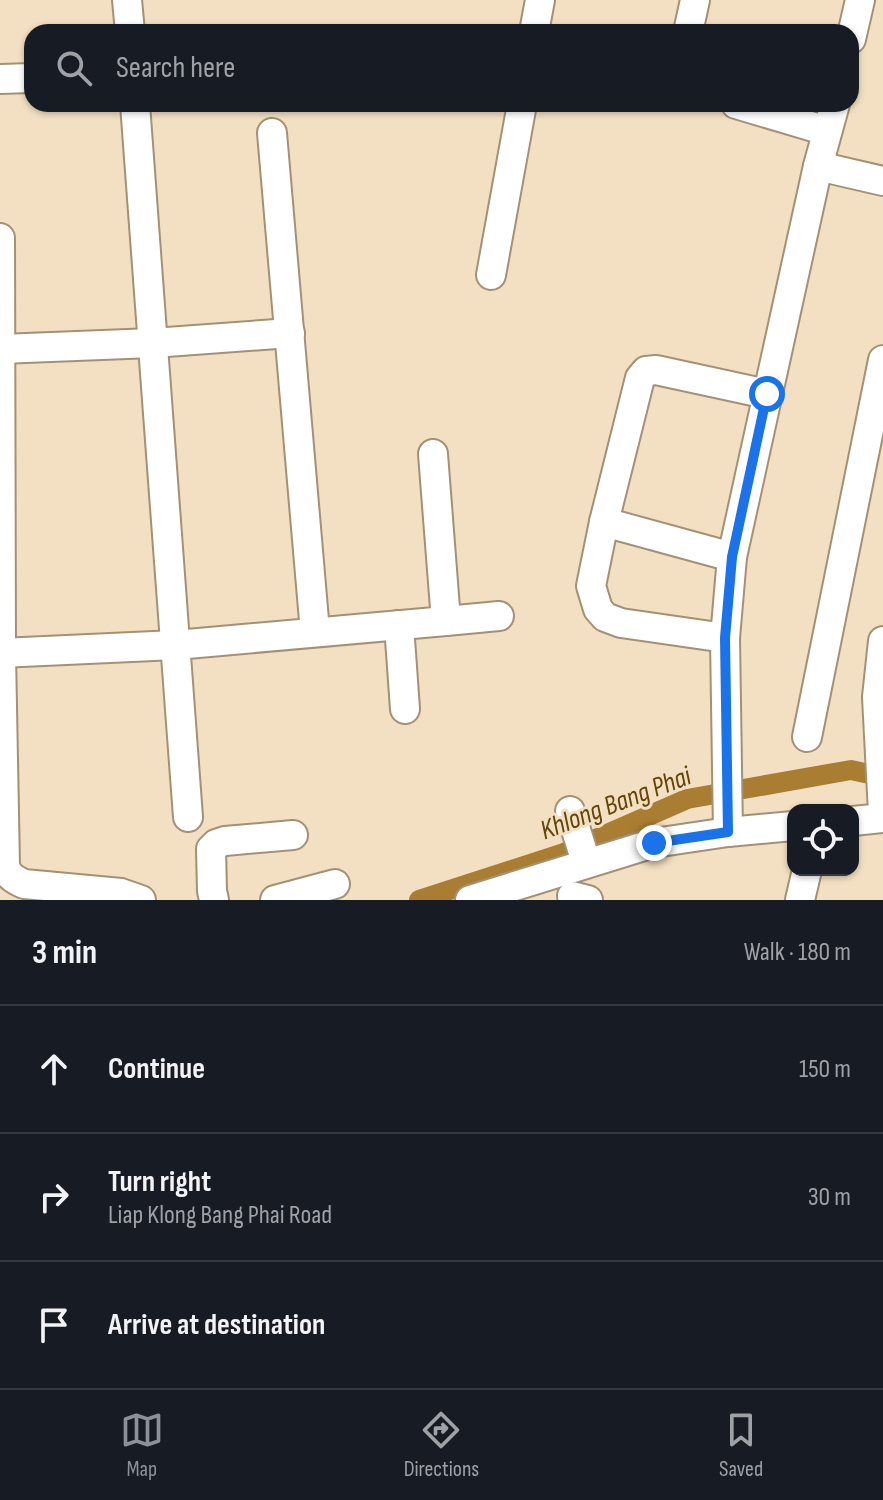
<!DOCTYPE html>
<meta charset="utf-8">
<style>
:root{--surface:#171b24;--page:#242831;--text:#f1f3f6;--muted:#9ea1a6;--line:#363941;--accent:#8c9099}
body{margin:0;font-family:"Sofia Sans Condensed",sans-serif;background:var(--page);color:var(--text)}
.controls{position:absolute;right:24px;bottom:24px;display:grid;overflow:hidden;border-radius:16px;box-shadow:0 2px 6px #0004}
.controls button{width:72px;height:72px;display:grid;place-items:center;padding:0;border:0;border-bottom:2px solid var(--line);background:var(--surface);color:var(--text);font:40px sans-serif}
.stop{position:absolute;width:24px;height:24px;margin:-18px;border:6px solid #1a73e8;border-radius:50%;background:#fff}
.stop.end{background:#1a73e8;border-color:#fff;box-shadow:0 2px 8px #0008}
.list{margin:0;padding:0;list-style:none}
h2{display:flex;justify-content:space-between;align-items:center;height:104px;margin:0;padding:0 32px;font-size:34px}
h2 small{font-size:26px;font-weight:400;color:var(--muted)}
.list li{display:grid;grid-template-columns:52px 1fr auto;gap:24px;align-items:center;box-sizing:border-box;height:128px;padding:0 32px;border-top:2px solid var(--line)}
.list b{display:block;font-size:30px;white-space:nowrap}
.list p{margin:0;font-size:26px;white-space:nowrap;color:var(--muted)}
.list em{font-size:26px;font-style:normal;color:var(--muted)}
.icon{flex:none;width:44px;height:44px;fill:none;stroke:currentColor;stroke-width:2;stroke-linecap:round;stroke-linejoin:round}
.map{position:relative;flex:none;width:883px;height:900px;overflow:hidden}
.search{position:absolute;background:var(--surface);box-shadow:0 2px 6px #0004;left:24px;right:24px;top:24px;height:88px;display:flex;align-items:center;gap:20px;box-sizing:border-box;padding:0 28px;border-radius:24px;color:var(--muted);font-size:30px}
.sheet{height:488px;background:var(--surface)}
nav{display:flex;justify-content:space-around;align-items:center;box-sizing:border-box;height:112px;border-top:2px solid var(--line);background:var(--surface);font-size:22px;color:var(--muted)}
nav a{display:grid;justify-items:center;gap:4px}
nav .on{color:var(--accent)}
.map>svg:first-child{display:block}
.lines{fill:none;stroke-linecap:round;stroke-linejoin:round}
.canal{stroke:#aa7e32;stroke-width:20}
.minor-casing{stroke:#a39177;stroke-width:32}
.minor{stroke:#fff;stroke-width:28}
.route{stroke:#1a73e8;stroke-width:10}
.labels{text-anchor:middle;stroke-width:6;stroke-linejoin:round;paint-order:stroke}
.water-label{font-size:28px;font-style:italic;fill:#644509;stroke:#f3e0c3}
</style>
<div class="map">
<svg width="883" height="900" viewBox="0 0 883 900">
<rect width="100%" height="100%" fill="#f3e0c3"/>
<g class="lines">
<path class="canal" d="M 419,900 L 564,853 L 687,799 L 851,770 L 883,777"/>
<g class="minor-casing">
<g id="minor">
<path d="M 127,0 L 130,32"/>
<path d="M 534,32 L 540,0"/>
<path d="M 688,32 L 695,0"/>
<path d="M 851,39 L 860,0"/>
<path d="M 0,79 L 32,78"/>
<path d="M 135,104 L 188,817"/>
<path d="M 736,104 L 827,131"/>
<path d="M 272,133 L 315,632"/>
<path d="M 818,166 L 883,181"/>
<path d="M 0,238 L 1,653 L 5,866 C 8,876 15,880 24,884 L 121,893 L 141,900"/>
<path d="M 491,275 L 522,104"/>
<path d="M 0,349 L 153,343 L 290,333"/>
<path d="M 604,522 L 732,557"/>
<path d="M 446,621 L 499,616"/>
<path d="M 399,625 L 405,709"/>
<path d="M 725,638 L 621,623 L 605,617 L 598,609 L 591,586 L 604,522 L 640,378 L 646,371 L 656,370 L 767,394"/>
<path d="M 883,641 L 877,697 L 883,813"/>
<path d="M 0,653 L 176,645 L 446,621 L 433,454"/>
<path d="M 807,737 L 883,360"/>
<path d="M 570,811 L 586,862"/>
<path d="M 853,821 L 883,818"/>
<path d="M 728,832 L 725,638 L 732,557 L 818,166 L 835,104"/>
<path d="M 572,896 L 588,900"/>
<path d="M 214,900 L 212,891 L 211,849 L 216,844 L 225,841 L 293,835"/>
<path d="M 275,900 L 335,884"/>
<path d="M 470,900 L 654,843 L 728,832 L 793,826"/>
<path d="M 800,900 L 807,870"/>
</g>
</g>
<use href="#minor" class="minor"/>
</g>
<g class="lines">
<path class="route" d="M 654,843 L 728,832 L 725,638 L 732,557 L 767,394"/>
</g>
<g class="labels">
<g class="water-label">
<text transform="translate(615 802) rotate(-21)" y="10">Khlong Bang Phai</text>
</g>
</g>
</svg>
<div class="controls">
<button><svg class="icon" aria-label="locate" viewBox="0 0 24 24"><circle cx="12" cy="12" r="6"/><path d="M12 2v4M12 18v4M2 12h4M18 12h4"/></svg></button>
</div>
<div class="stop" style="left:767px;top:394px"></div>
<div class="stop end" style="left:654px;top:843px"></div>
<div class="search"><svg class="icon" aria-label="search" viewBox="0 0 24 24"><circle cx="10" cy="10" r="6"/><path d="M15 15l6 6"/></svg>Search here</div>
</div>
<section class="sheet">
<h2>3 min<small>Walk · 180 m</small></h2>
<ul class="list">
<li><svg class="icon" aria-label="ahead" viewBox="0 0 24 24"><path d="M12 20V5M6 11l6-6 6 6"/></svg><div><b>Continue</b></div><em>150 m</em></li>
<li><svg class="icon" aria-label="right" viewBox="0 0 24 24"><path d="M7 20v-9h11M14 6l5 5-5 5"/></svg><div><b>Turn right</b><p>Liap Klong Bang Phai Road</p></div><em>30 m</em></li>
<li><svg class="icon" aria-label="arrive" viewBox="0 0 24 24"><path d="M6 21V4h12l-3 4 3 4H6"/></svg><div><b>Arrive at destination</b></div></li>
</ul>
</section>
<nav>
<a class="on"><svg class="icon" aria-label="map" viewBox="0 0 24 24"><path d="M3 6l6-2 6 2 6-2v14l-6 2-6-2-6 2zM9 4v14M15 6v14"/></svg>Map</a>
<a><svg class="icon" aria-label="directions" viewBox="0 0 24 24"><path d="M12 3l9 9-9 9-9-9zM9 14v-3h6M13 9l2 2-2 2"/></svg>Directions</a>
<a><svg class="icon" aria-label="saved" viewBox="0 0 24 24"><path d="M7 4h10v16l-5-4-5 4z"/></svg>Saved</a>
</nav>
